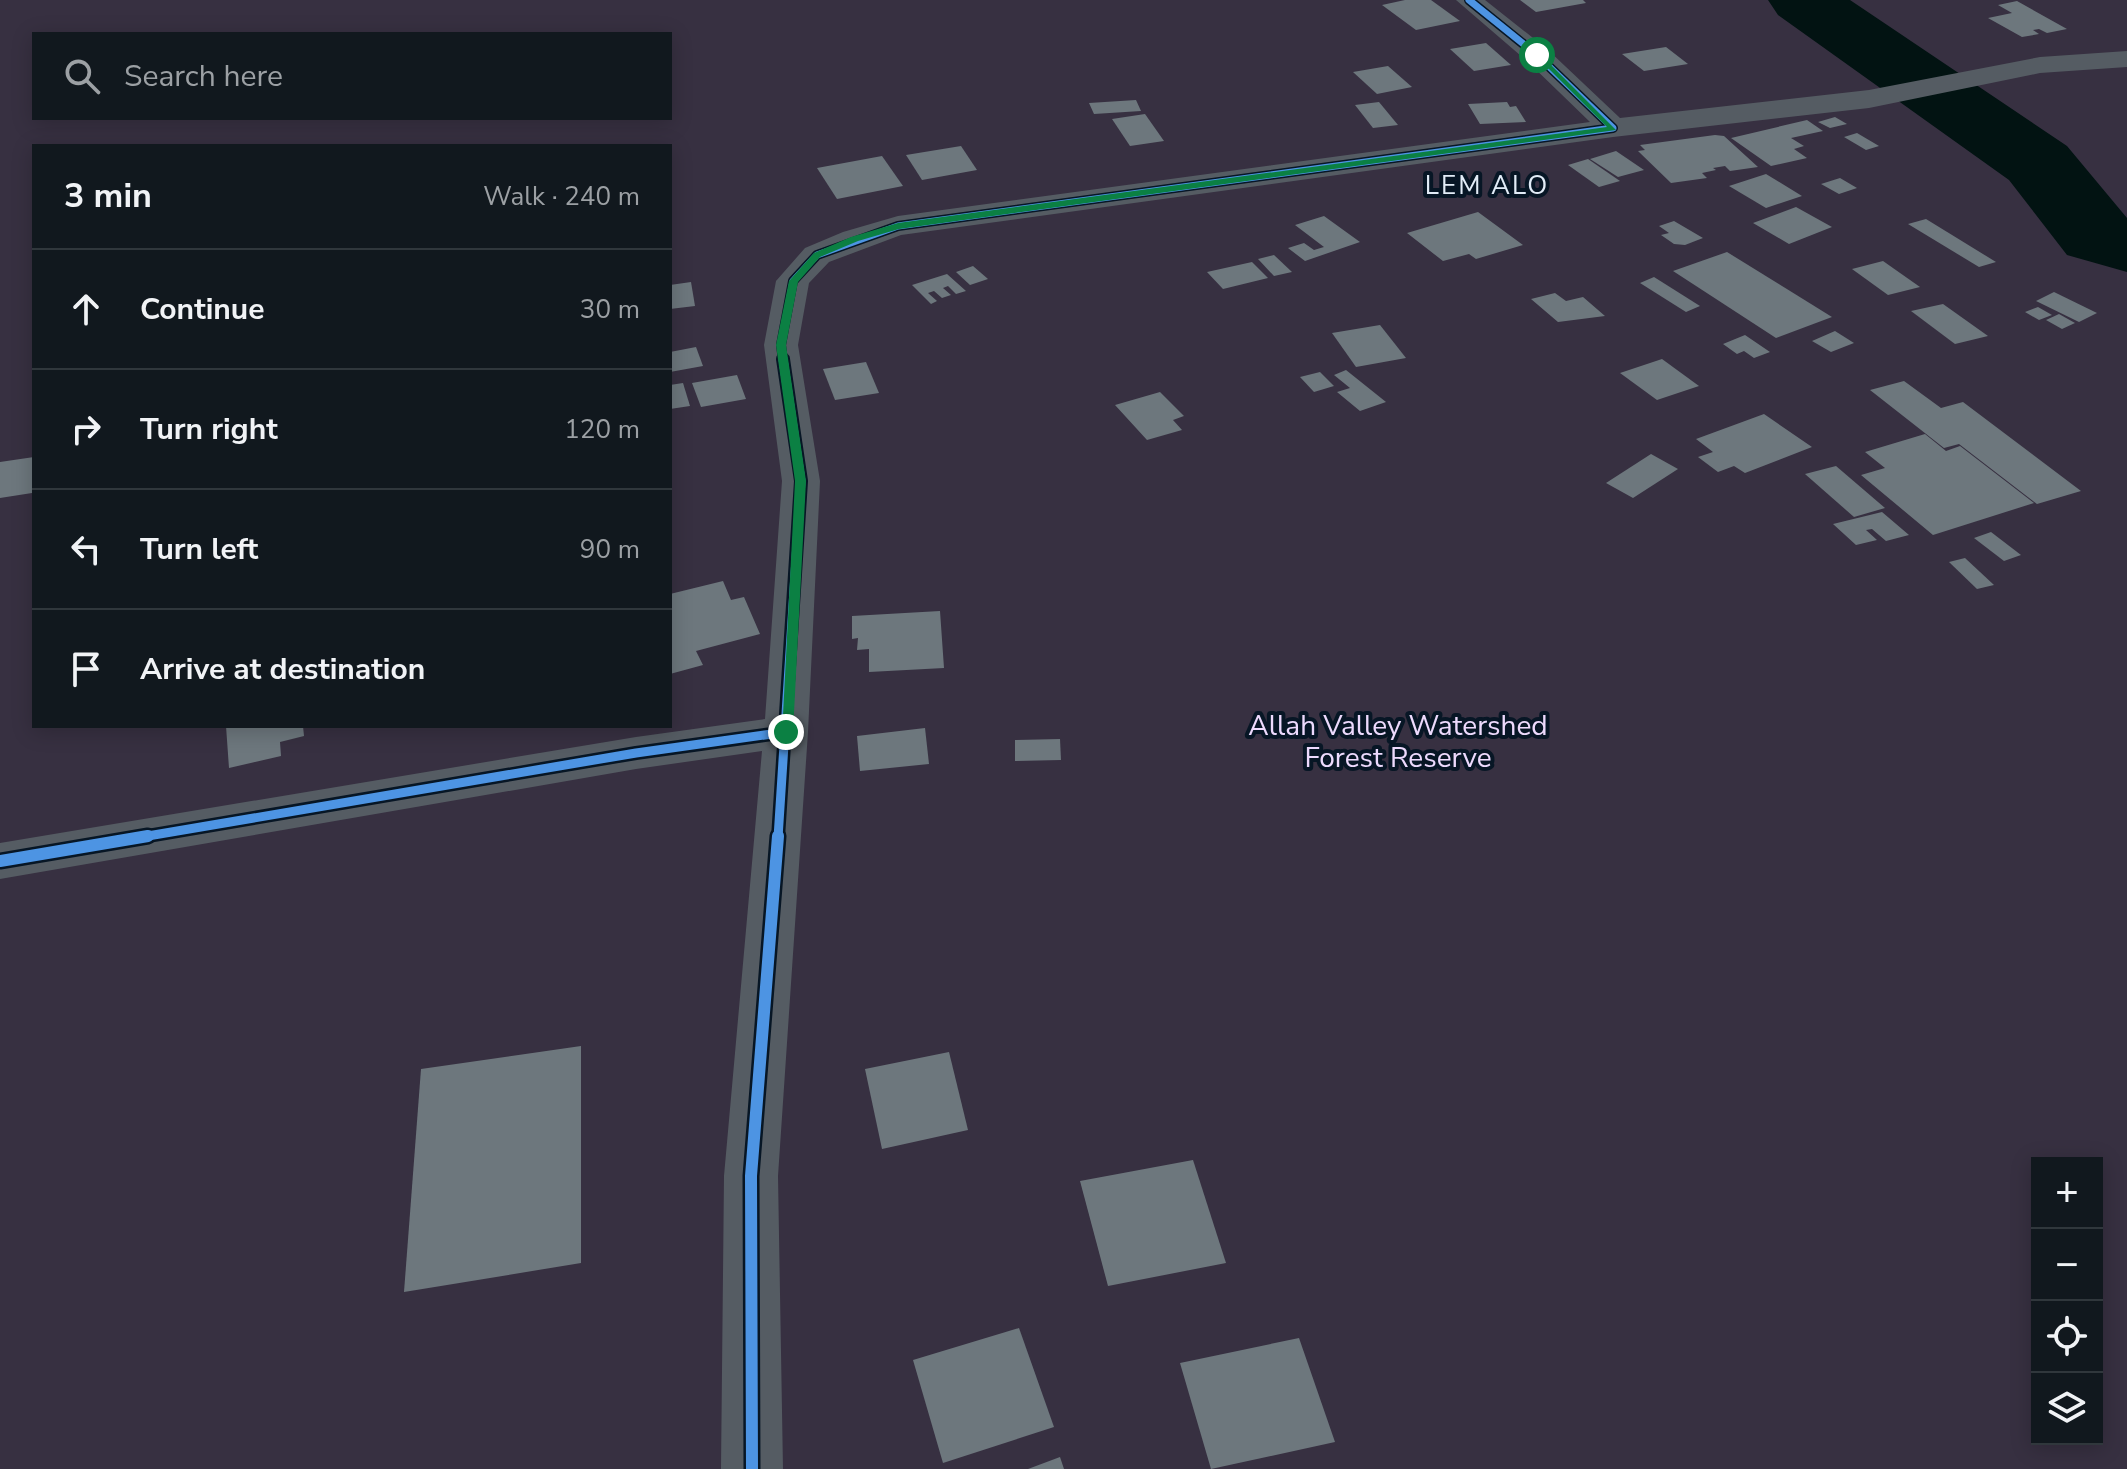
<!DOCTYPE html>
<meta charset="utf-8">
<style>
:root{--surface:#11181e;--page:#1e252b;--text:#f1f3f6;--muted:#9ca0a4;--line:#30373c}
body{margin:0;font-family:"Nunito Sans",sans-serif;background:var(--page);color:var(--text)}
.controls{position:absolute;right:24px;bottom:24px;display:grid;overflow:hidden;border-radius:0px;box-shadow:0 4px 20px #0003}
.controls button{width:72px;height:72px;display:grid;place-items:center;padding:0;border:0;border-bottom:2px solid var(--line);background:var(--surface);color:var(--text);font:40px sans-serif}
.stop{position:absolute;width:24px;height:24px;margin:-18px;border:6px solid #0b8043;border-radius:50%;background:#fff}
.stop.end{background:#0b8043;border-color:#fff;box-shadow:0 2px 8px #0008}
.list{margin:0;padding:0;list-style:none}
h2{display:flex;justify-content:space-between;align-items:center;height:104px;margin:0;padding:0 32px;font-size:34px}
h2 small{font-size:26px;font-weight:400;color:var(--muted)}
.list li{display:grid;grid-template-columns:52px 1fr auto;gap:24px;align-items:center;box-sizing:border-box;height:120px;padding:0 32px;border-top:2px solid var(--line)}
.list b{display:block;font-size:30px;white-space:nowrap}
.list em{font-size:26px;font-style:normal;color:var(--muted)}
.icon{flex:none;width:44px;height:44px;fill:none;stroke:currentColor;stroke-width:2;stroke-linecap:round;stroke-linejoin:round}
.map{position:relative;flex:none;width:2127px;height:1469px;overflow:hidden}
.search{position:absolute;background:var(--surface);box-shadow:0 4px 20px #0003;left:32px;top:32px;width:640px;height:88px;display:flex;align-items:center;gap:20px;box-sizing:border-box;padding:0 28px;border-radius:0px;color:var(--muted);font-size:30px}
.panel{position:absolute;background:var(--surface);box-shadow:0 4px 20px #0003;left:32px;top:144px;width:640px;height:584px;border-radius:0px}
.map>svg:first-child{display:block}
.green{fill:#373041;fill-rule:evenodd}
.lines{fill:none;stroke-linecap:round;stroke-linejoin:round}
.river{fill:#021312;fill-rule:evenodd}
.building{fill:#6d777d}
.minor{fill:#555c63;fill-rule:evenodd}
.cycleway-far2-casing{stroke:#071625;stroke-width:10}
.cycleway-far1-casing{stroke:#071625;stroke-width:14}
.cycleway-casing{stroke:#071625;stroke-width:17}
.cycleway-far2{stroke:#4d94e3;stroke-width:7}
.cycleway-far1{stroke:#4d94e3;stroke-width:9}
.cycleway{stroke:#4d94e3;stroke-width:12}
.route{fill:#0b8043}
.labels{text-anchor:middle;stroke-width:8;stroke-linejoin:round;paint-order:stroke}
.far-neighbourhood-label{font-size:26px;letter-spacing:2px;fill:#e2ecf7;stroke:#071625}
.park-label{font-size:28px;fill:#eddafd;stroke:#071625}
</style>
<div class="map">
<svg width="2127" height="1469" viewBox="0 0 2127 1469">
<rect width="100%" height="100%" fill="#172028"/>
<path class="green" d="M 0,0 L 2127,0 L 2127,1469 L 0,1469 ZM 34,34 L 670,34 L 670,118 L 34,118 ZM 34,146 L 670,146 L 670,726 L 34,726 ZM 2037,1163 L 2097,1163 L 2097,1439 L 2037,1439 Z"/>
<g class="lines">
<path class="river" d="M 1768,0 L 1850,0 L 2067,146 L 2127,218 L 2127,272 L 2067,255 L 2009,180 L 1778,15 Z"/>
</g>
<g class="building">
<path d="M 1405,0 L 1431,0 L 1460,21 L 1416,30 L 1382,5 Z"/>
<path d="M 1520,0 L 1583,0 L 1586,3 L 1536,12 Z"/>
<path d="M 2017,1 L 2067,29 L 2047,33 L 2039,29 L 2033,30 L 2039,34 L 2022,37 L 1988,18 L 2012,13 L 1998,5 Z"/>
<path d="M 1486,43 L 1511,65 L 1474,71 L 1450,49 Z"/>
<path d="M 1666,47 L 1688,64 L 1644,71 L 1622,54 Z"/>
<path d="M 1388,66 L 1412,87 L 1377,94 L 1353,72 Z"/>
<path d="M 1136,100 L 1141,111 L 1094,114 L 1089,103 Z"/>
<path d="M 1379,102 L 1398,125 L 1373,128 L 1355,105 Z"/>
<path d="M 1507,102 L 1510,107 L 1516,106 L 1526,122 L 1480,124 L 1468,104 Z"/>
<path d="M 1145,114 L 1164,141 L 1130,146 L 1112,119 Z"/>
<path d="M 1835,117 L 1847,124 L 1830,128 L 1818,122 Z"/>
<path d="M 1807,120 L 1823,131 L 1791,138 L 1804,146 L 1794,149 L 1807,158 L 1771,166 L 1731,138 Z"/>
<path d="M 1857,133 L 1879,146 L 1866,150 L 1844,137 Z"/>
<path d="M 1715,135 L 1724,136 L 1758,167 L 1730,171 L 1725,166 L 1713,168 L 1716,170 L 1702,173 L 1707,178 L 1671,183 L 1638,151 L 1645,150 L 1640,145 Z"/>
<path d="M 961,146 L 977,170 L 922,180 L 906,155 Z"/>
<path d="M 1616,151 L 1644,170 L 1618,177 L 1590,159 Z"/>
<path d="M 882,156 L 903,186 L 837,199 L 817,168 Z"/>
<path d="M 1588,159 L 1620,181 L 1599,187 L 1568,165 Z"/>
<path d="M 1766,174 L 1802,196 L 1766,208 L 1729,186 Z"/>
<path d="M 1840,178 L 1857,188 L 1839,194 L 1821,184 Z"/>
<path d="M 1796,207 L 1832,227 L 1789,244 L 1753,223 Z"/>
<path d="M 1478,212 L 1523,245 L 1476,259 L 1469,254 L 1443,261 L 1407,233 Z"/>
<path d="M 1324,216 L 1360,242 L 1305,261 L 1288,248 L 1304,243 L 1314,250 L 1324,247 L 1295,225 Z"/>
<path d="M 1926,219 L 1996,262 L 1979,267 L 1908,224 Z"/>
<path d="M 1674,221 L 1703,238 L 1685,245 L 1674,244 L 1661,235 L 1669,233 L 1659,226 Z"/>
<path d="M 1727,252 L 1832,317 L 1776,338 L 1673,271 Z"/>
<path d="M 1274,255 L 1292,272 L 1274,276 L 1258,259 Z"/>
<path d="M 1883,261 L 1920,287 L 1888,295 L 1852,269 Z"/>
<path d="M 1252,262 L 1268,278 L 1223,289 L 1207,272 Z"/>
<path d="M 973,266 L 988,279 L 970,285 L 956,272 Z"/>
<path d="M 947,274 L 966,291 L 956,294 L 948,286 L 943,288 L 951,295 L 942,298 L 934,291 L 928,293 L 937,301 L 931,304 L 912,285 Z"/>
<path d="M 1654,277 L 1700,306 L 1686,312 L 1640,283 Z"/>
<path d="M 691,282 L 695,306 L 670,309 L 670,285 Z"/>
<path d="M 2054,292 L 2097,313 L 2079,322 L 2036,301 Z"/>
<path d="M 1555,293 L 1566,301 L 1583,297 L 1605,316 L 1558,322 L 1531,299 Z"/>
<path d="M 1943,304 L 1988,336 L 1955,344 L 1911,311 Z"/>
<path d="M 2038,307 L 2052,315 L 2039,320 L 2025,312 Z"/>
<path d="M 2059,314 L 2075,323 L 2062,329 L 2046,320 Z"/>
<path d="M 1380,325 L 1406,358 L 1356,367 L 1332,333 Z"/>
<path d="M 1835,331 L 1854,343 L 1831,352 L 1812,341 Z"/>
<path d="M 1745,335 L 1770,352 L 1754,358 L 1744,351 L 1737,354 L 1723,344 Z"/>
<path d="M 696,347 L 703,366 L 670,372 L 670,352 Z"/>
<path d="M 1662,359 L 1699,386 L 1657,400 L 1620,373 Z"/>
<path d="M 866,362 L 879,393 L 835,400 L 823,369 Z"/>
<path d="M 1346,370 L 1386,402 L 1360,411 L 1337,392 L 1350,388 L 1334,375 Z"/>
<path d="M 1320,372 L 1334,386 L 1314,392 L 1300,377 Z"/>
<path d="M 737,375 L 746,399 L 701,407 L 692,383 Z"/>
<path d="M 1904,381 L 1941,408 L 1963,402 L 2081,491 L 2037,504 L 1959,444 L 1944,448 L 1870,390 Z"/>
<path d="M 683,383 L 690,406 L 670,409 L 670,385 Z"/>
<path d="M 1160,392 L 1184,416 L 1173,420 L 1182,430 L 1147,440 L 1115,405 Z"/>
<path d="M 1764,414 L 1812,447 L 1745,473 L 1734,466 L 1718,472 L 1698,457 L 1713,452 L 1696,439 Z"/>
<path d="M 1925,434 L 1946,451 L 1960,446 L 2034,503 L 1933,535 L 1861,475 L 1885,468 L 1865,452 Z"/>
<path d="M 1651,454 L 1678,469 L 1633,498 L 1606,483 Z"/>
<path d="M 34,457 L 32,493 L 0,498 L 0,462 Z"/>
<path d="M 1836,466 L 1885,508 L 1854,517 L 1805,474 Z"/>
<path d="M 1882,512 L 1909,535 L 1886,541 L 1872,529 L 1866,530 L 1877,540 L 1856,545 L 1833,524 Z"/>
<path d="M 1991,532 L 2021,555 L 2004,561 L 1974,538 Z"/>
<path d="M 1965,558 L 1994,585 L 1977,589 L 1949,562 Z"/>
<path d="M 723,581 L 731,600 L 744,597 L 760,634 L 696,651 L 703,665 L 670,674 L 670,594 Z"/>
<path d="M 940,611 L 944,668 L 869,672 L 869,649 L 857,650 L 858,638 L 852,639 L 852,616 Z"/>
<path d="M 226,726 L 303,726 L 304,736 L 280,742 L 281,756 L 229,768 Z"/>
<path d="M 925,728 L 929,764 L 860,771 L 857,736 Z"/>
<path d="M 1060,739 L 1061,760 L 1015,761 L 1015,740 Z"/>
<path d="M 581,1046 L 581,1263 L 404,1292 L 421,1069 Z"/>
<path d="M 949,1052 L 968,1130 L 882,1149 L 865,1069 Z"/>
<path d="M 1193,1160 L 1226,1263 L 1108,1286 L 1080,1181 Z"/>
<path d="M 1019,1328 L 1054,1427 L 943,1463 L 913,1360 Z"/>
<path d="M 1299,1338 L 1335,1442 L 1211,1469 L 1180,1363 Z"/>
<path d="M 1060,1457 L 1064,1469 L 1028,1469 Z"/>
</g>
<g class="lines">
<path class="minor" d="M 1456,0 L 1485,0 L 1547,49 L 1620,118 L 1869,90 L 2040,57 L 2127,51 L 2127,67 L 2040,73 L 1869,108 L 1613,137 L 901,235 L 829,262 L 809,283 L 798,345 L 820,481 L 808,732 L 778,1176 L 783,1469 L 721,1469 L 724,1176 L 762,751 L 636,769 L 0,879 L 0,843 L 636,737 L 765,719 L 782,481 L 764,345 L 776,281 L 805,248 L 843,232 L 898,216 L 1590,122 L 1527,61 Z"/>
<g class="cycleway-far2-casing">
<path id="cycleway-far2" d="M 783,361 L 781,345 L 793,281 L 817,255 L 898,226 L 1613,128 L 1537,55 L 1469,0"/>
</g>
<g class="cycleway-far1-casing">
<g id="cycleway-far1">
<path d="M 136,838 L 636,753 L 786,732"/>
<path d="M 778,838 L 801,481 L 783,359"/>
</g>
</g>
<g class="cycleway-casing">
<g id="cycleway">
<path d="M 0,861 L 148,836"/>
<path d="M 752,1469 L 751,1176 L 778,836"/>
</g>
</g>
<use href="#cycleway-far2" class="cycleway-far2"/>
<use href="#cycleway-far1" class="cycleway-far1"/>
<use href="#cycleway" class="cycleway"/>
</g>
<path class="route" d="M 1534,54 L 1540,54 L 1616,130 L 899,229 L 858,241 L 820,257 L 798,282 L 786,345 L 806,481 L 793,732 L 782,735 L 795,481 L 776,345 L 789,281 L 814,253 L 851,237 L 898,223 L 1607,127 Z"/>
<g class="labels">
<g class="far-neighbourhood-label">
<text x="1487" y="194">LEM ALO</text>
</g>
<g class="park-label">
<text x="1398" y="735">Allah Valley Watershed<tspan x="1398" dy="32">Forest Reserve</tspan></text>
</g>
</g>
</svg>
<div class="controls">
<button>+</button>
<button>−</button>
<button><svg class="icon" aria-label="locate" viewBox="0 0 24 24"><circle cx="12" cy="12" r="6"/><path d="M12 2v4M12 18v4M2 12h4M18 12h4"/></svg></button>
<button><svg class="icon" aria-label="layers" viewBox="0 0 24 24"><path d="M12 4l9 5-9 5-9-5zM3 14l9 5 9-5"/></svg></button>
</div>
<div class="stop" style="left:1537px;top:55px"></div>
<div class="stop end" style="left:786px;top:732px"></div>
<div class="search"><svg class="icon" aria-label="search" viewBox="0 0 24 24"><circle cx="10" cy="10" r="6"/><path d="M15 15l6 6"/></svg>Search here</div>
<section class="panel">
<h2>3 min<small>Walk · 240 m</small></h2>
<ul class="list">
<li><svg class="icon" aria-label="ahead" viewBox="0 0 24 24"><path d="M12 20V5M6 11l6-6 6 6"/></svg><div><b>Continue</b></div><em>30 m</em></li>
<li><svg class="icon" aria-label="right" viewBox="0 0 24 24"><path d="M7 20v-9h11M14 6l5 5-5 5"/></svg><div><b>Turn right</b></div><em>120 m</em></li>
<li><svg class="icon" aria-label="left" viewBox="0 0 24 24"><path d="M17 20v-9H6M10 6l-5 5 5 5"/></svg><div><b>Turn left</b></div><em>90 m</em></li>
<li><svg class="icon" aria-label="arrive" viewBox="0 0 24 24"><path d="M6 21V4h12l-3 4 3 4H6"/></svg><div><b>Arrive at destination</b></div></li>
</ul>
</section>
</div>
